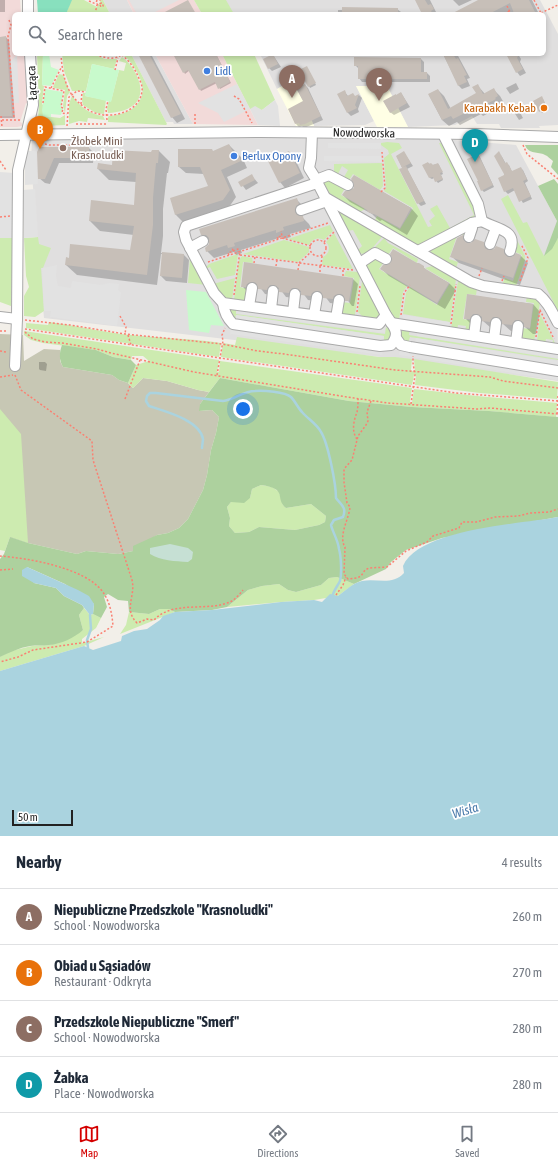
<!DOCTYPE html>
<meta charset="utf-8">
<style>
:root{--surface:#fff;--page:#f2f2f3;--text:#1f2937;--muted:#747a83;--line:#e0e1e3;--accent:#d40000}
body{margin:0;font-family:"Asap Condensed",sans-serif;background:var(--page);color:var(--text)}
.scale{position:absolute;left:12px;bottom:10px;width:61px;box-sizing:border-box;padding-left:4px;border:2px solid #222;border-top:0;font-size:11px;line-height:14px;white-space:nowrap;color:#222;-webkit-text-stroke:3px #fff;paint-order:stroke}
.you{position:absolute;left:243px;top:409px;width:14px;height:14px;margin:-10px;border:3px solid #fff;border-radius:50%;background:#1a73e8;box-shadow:0 0 0 6px #1a73e833}
.badge{display:grid;place-items:center;width:26px;height:26px;border-radius:50%;background:var(--accent);color:#fff;font-size:13px;font-weight:700}
.pin{position:absolute;translate:-50% -33px;filter:drop-shadow(0 1px 2px #0008)}
.pin::after{content:'';position:absolute;top:21px;width:14px;height:12px;background:inherit;clip-path:polygon(0 0,100% 0,50% 100%)}
.list{margin:0;padding:0;list-style:none}
h2{display:flex;justify-content:space-between;align-items:center;height:52px;margin:0;padding:0 16px;font-size:17px}
h2 small{font-size:13px;font-weight:400;color:var(--muted)}
.list li{display:grid;grid-template-columns:26px 1fr auto;gap:12px;align-items:center;box-sizing:border-box;height:56px;padding:0 16px;border-top:1px solid var(--line)}
.list b{display:block;font-size:15px;white-space:nowrap}
.list p{margin:0;font-size:13px;white-space:nowrap;color:var(--muted)}
.list em{font-size:13px;font-style:normal;color:var(--muted)}
.icon{flex:none;width:22px;height:22px;fill:none;stroke:currentColor;stroke-width:2;stroke-linecap:round;stroke-linejoin:round}
.map{position:relative;flex:none;width:558px;height:836px;overflow:hidden}
.search{position:absolute;background:var(--surface);box-shadow:0 2px 6px #0003;left:12px;right:12px;top:12px;height:44px;display:flex;align-items:center;gap:10px;box-sizing:border-box;padding:0 14px;border-radius:6px;color:var(--muted);font-size:15px}
.sheet{height:276px;background:var(--surface)}
nav{display:flex;justify-content:space-around;align-items:center;box-sizing:border-box;height:56px;border-top:1px solid var(--line);background:var(--surface);font-size:11px;color:var(--muted)}
nav a{display:grid;justify-items:center;gap:2px}
nav .on{color:var(--accent)}
.map>svg:first-child{display:block}
.residential{fill:#e0dfdf}
.commercial{fill:#f2dad9}
.education{fill:#ffffe5}
.construction{fill:#c7c7b4}
.grass{fill:#cdebb0}
.forest{fill:#add19e;fill-rule:evenodd}
.wetland{fill:#c6e0d4}
.park{fill:#c8facc}
.pitch{fill:#88e0be}
.parking{fill:#e2e2e2}
.water{fill:#aad3df}
.shadow{fill:#0003}
.lines{fill:none;stroke-linecap:round;stroke-linejoin:round}
.stream{stroke:#aad3df;stroke-width:2.5}
.building{fill:#c7bfb8}
.minor-casing{stroke:#a9a9a9;stroke-width:12}
.path{stroke:#fa8072;stroke-width:1.5;stroke-dasharray:2 2;stroke-linecap:butt}
.minor{stroke:#fff;stroke-width:10}
.shop-dot{fill:#3f7fe0;stroke:#fff;stroke-width:1.5}
.food-dot{fill:#e8710a;stroke:#fff;stroke-width:1.5}
.education-dot{fill:#8d6e63;stroke:#fff;stroke-width:1.5}
.labels{text-anchor:middle;stroke-width:3.5;stroke-linejoin:round;paint-order:stroke}
.shop-label{font-size:12px;fill:#366cbe;stroke:#fff;text-anchor:start}
.street-label{font-size:12px;fill:#222;stroke:#fff}
.food-label{font-size:12px;fill:#c56008;stroke:#fff;text-anchor:end}
.education-label{font-size:12px;fill:#785e54;stroke:#fff;text-anchor:start}
.water-label{font-size:13px;font-style:italic;fill:#4a7aab;stroke:#fff}
</style>
<div class="map">
<svg width="558" height="836" viewBox="0 0 558 836">
<rect width="100%" height="100%" fill="#f2efe9"/>
<g class="residential">
<path d="M 103,0 L 127,0 L 134,14 L 110,14 Z"/>
<path d="M 207,0 L 540,0 L 558,34 L 558,125 L 539,126 L 540,128 L 501,128 L 499,124 L 477,124 L 472,116 L 455,125 L 408,127 L 387,86 L 356,86 L 374,121 L 365,125 L 314,126 L 292,81 L 277,89 L 260,54 L 544,54 L 544,14 L 213,14 Z"/>
<path d="M 131,54 L 155,54 L 193,124 L 174,124 L 173,122 L 166,122 Z"/>
<path d="M 234,136 L 418,137 L 516,145 L 557,221 L 558,381 L 389,358 L 44,318 L 31,163 L 32,138 Z"/>
</g>
<g class="commercial">
<path d="M 0,0 L 20,0 L 21,14 L 14,14 L 14,54 L 27,54 L 29,104 L 26,103 L 20,122 L 22,123 L 22,126 L 17,127 L 0,127 Z"/>
<path d="M 127,0 L 194,0 L 202,14 L 134,14 Z"/>
<path d="M 155,54 L 222,54 L 258,125 L 193,124 Z"/>
</g>
<g class="education">
<path d="M 292,80 L 307,108 L 314,126 L 296,126 L 277,89 Z"/>
<path d="M 356,86 L 387,86 L 408,127 L 377,127 Z"/>
</g>
<path class="construction" d="M 0,334 L 23,335 L 24,361 L 44,349 L 60,350 L 60,361 L 63,367 L 112,375 L 119,380 L 128,383 L 133,388 L 143,378 L 167,381 L 198,390 L 209,392 L 200,404 L 200,411 L 212,410 L 219,417 L 216,433 L 211,450 L 207,475 L 203,490 L 188,519 L 179,528 L 168,533 L 157,535 L 133,551 L 118,554 L 86,551 L 77,554 L 28,543 L 0,534 Z"/>
<g class="grass">
<path d="M 68,0 L 84,0 L 97,7 L 101,0 L 103,0 L 110,14 L 66,14 L 70,3 Z"/>
<path d="M 194,0 L 226,0 L 234,14 L 202,14 Z"/>
<path d="M 37,54 L 43,54 L 42,85 L 44,86 L 42,104 L 43,105 L 43,116 L 60,118 L 65,115 L 65,125 L 43,126 L 38,120 L 39,103 Z"/>
<path d="M 62,54 L 94,54 L 105,59 L 117,59 L 114,69 L 92,64 L 86,91 L 72,91 L 64,71 Z"/>
<path d="M 124,54 L 131,54 L 167,124 L 166,125 L 108,122 L 108,117 L 109,116 C 135,114 152,98 137,72 C 133,66 130,60 124,56 Z"/>
<path d="M 222,54 L 254,54 L 275,100 L 262,110 L 250,109 Z"/>
<path d="M 122,57 C 129,62 132,67 136,74 C 149,100 132,112 108,113 L 107,108 L 109,101 L 111,101 L 119,70 L 124,71 L 126,63 L 119,61 Z"/>
<path d="M 59,74 L 63,75 L 70,92 L 67,96 L 65,113 L 63,106 L 65,90 L 54,88 L 53,87 Z"/>
<path d="M 83,93 L 86,93 L 85,96 L 106,100 L 104,114 L 96,113 L 83,105 L 82,101 Z"/>
<path d="M 72,96 C 81,107 89,114 103,116 L 105,120 L 88,118 L 87,122 L 79,121 L 69,124 L 69,104 Z"/>
<path d="M 387,142 L 399,143 L 402,148 L 391,154 L 428,227 L 432,226 L 429,221 L 435,216 L 430,209 L 437,205 L 450,228 L 474,215 L 439,143 L 443,143 L 476,210 C 475,222 462,226 453,231 L 449,229 L 427,244 L 415,245 L 377,223 L 375,220 L 377,216 L 400,229 L 413,208 L 384,191 L 386,188 L 384,158 L 389,154 L 388,150 L 381,145 L 381,143 Z"/>
<path d="M 382,163 L 383,186 L 380,190 L 353,174 L 349,180 L 344,177 L 348,170 L 342,166 L 338,174 L 334,171 L 334,164 Z"/>
<path d="M 330,180 L 345,188 L 341,195 L 365,209 L 358,213 L 332,198 L 324,183 L 325,181 Z"/>
<path d="M 508,195 L 523,223 L 527,222 L 544,256 L 558,238 L 558,311 L 501,199 Z"/>
<path d="M 341,211 L 378,231 L 382,237 C 376,243 368,257 359,253 L 357,251 L 362,246 L 353,230 L 347,231 L 338,213 Z"/>
<path d="M 330,225 L 333,231 L 324,240 C 318,237 312,239 309,245 L 288,239 Z"/>
<path d="M 464,228 L 467,236 L 458,233 L 449,259 L 458,262 L 456,268 L 432,256 L 430,250 Z"/>
<path d="M 334,233 L 353,269 L 322,265 L 323,257 C 329,254 331,247 326,242 Z"/>
<path d="M 38,237 L 39,244 L 51,248 L 43,268 L 41,268 L 44,311 L 35,317 L 24,316 L 24,296 L 29,287 L 26,276 L 24,238 Z"/>
<path d="M 0,238 L 13,238 L 11,306 L 0,302 Z"/>
<path d="M 384,238 L 388,243 L 418,259 L 417,263 L 393,248 L 388,255 L 377,248 L 371,251 Z"/>
<path d="M 284,240 L 309,247 L 309,252 L 298,262 L 243,254 Z"/>
<path d="M 515,240 L 517,240 L 525,256 L 525,260 L 516,286 L 502,285 L 505,278 L 513,281 L 522,255 L 513,251 Z"/>
<path d="M 238,254 L 235,275 L 217,279 L 210,267 L 206,269 L 206,267 L 209,264 Z"/>
<path d="M 242,256 L 252,258 L 253,263 L 243,262 L 240,287 L 248,289 L 245,300 L 242,301 L 234,300 L 239,260 Z"/>
<path d="M 190,257 L 207,285 L 188,283 Z"/>
<path d="M 376,259 L 384,262 L 379,269 L 407,286 L 403,292 L 399,320 L 392,318 L 366,269 L 368,263 Z"/>
<path d="M 436,265 L 456,279 L 450,322 L 403,314 L 406,293 L 410,287 L 437,305 L 450,283 L 425,268 Z"/>
<path d="M 346,271 L 358,272 L 360,276 L 355,315 L 352,317 L 343,315 L 341,313 L 341,302 L 350,303 L 354,278 L 344,276 Z"/>
<path d="M 235,278 L 232,300 L 219,296 L 213,284 Z"/>
<path d="M 460,279 L 477,288 L 476,295 L 467,294 L 463,319 L 473,321 L 470,330 L 465,331 L 466,326 L 458,325 L 457,330 L 451,329 L 458,281 Z"/>
<path d="M 365,280 L 380,315 C 376,322 369,319 361,318 L 362,316 L 358,312 L 362,281 Z"/>
<path d="M 527,295 L 535,296 L 540,302 L 534,342 L 525,340 L 520,335 L 521,328 L 530,329 L 534,303 L 526,302 Z"/>
<path d="M 236,307 L 236,314 L 385,334 L 386,327 L 390,330 L 392,334 L 388,341 L 384,342 L 384,336 L 236,315 L 235,321 L 230,313 L 231,309 Z"/>
<path d="M 540,314 L 556,345 L 552,345 L 553,340 L 546,339 L 545,344 L 537,342 Z"/>
<path d="M 49,322 C 73,325 97,331 121,334 C 155,338 188,338 221,343 L 219,357 L 26,328 L 26,323 L 48,325 Z"/>
<path d="M 403,329 L 410,329 L 409,335 L 558,359 L 558,360 L 410,337 L 408,343 C 401,341 398,335 403,329 Z"/>
<path d="M 24,331 L 219,360 L 217,372 L 219,372 L 220,361 L 412,388 L 410,402 L 412,403 L 414,389 L 477,396 L 557,403 L 556,417 L 489,411 L 412,407 L 349,401 L 220,378 L 209,392 L 198,390 L 167,381 L 143,378 L 133,388 L 128,383 L 136,365 L 149,361 L 143,356 L 132,356 L 131,360 L 113,357 L 96,350 L 43,343 L 31,340 L 24,335 Z"/>
<path d="M 237,337 L 379,357 L 395,357 L 412,359 L 411,370 L 415,373 L 414,359 L 558,382 L 557,399 L 480,393 L 415,385 L 416,375 L 414,375 L 412,385 L 221,357 L 223,343 L 235,345 Z"/>
<path d="M 0,409 L 21,434 L 28,543 L 10,537 L 5,551 L 0,550 Z"/>
<path d="M 261,485 L 272,487 L 279,492 L 283,505 L 286,508 L 311,504 L 326,516 L 325,522 L 319,525 L 295,530 L 259,527 L 249,532 L 235,533 L 229,526 L 230,518 L 227,507 L 231,502 L 250,498 L 252,489 Z"/>
<path d="M 337,577 L 354,584 L 338,596 L 314,600 L 281,602 L 227,607 L 248,590 L 262,586 L 279,584 L 288,590 L 296,592 L 321,585 L 329,578 Z"/>
<path d="M 84,608 L 90,615 L 93,614 L 101,618 L 96,628 L 82,639 L 82,643 L 104,637 L 84,646 L 0,671 L 0,657 L 11,651 L 32,646 L 50,645 L 83,630 L 79,615 Z"/>
<path d="M 160,609 L 169,609 L 175,612 L 120,634 L 126,625 L 129,612 L 149,614 Z"/>
</g>
<g class="forest">
<path d="M 525,145 L 558,145 L 558,175 L 551,167 L 553,161 C 550,159 548,156 545,155 C 538,151 529,155 525,145 Z"/>
<path d="M 554,179 L 558,184 L 558,238 L 552,249 L 544,256 L 557,221 L 538,186 Z"/>
<path d="M 62,345 L 96,350 L 113,357 L 131,360 L 136,365 L 128,383 L 119,380 L 112,375 L 63,367 C 59,360 59,353 62,345 Z"/>
<path d="M 220,378 L 349,401 L 412,407 L 489,411 L 558,417 L 558,517 L 442,538 L 406,550 L 391,562 L 386,569 L 354,584 L 337,577 L 329,578 L 321,585 L 296,592 L 288,590 L 279,584 L 262,586 L 248,590 L 227,607 L 212,610 L 175,612 L 169,609 L 160,609 L 149,614 L 129,612 L 128,601 L 118,600 L 108,594 L 104,597 L 107,607 L 101,618 L 93,614 L 94,604 L 65,584 L 27,567 L 34,583 L 56,588 L 64,596 L 82,605 L 84,608 L 79,615 L 83,630 C 74,638 61,644 49,645 C 43,646 36,645 30,646 C 19,648 10,652 0,657 L 0,559 L 4,554 L 10,537 L 28,543 L 77,554 L 86,551 L 118,554 L 133,551 L 133,546 L 157,535 L 168,533 L 179,528 L 188,519 L 203,490 L 207,475 L 211,450 L 216,433 L 219,417 L 212,410 L 199,411 L 200,404 ZM 261,485 C 289,489 274,498 286,508 L 311,504 L 326,516 L 325,522 L 319,525 L 295,530 L 259,527 L 249,532 L 235,533 L 229,526 L 230,518 L 227,507 L 231,502 L 244,503 L 250,498 L 252,489 Z"/>
</g>
<path class="wetland" d="M 170,544 L 188,548 L 193,552 L 192,559 L 188,562 C 175,561 161,561 150,554 L 150,548 Z"/>
<g class="park">
<path d="M 43,54 L 49,54 L 51,67 L 59,70 L 51,86 L 42,85 Z"/>
<path d="M 92,64 L 119,70 L 111,102 L 85,96 Z"/>
<path d="M 45,89 L 63,92 L 61,108 L 63,108 L 61,115 L 51,114 L 51,117 L 43,116 L 42,110 Z"/>
<path d="M 186,290 L 206,292 L 224,326 L 211,325 L 209,333 L 189,330 Z"/>
</g>
<path class="pitch" d="M 37,0 L 72,0 L 66,14 L 38,14 Z"/>
<g class="parking">
<path d="M 129,0 L 179,0 L 151,14 L 137,14 Z"/>
<path d="M 17,55 L 19,103 L 14,103 L 11,61 Z"/>
<path d="M 237,84 L 250,109 L 255,106 L 262,110 L 275,100 L 278,106 L 280,126 L 258,125 L 250,109 L 224,122 L 218,113 L 198,103 Z"/>
<path d="M 50,138 L 86,139 L 86,144 L 50,144 Z"/>
<path d="M 328,143 L 381,143 L 381,149 L 328,148 Z"/>
<path d="M 25,151 L 36,151 L 38,184 L 25,185 Z"/>
<path d="M 324,156 L 381,156 L 381,162 L 324,161 Z"/>
<path d="M 0,172 L 14,173 L 13,238 L 0,238 Z"/>
<path d="M 35,189 L 38,237 L 24,238 L 23,190 Z"/>
<path d="M 57,265 L 56,275 L 58,286 L 71,288 L 72,281 L 101,285 L 109,283 L 119,284 L 118,290 L 121,292 L 117,326 L 50,317 L 51,311 L 44,311 L 42,268 Z"/>
<path d="M 237,308 L 385,328 L 385,333 L 236,313 Z"/>
<path d="M 236,315 L 384,336 L 383,342 L 235,321 Z"/>
<path d="M 403,315 L 449,322 L 448,328 L 402,321 Z"/>
<path d="M 231,326 L 383,349 L 382,355 L 230,334 Z"/>
<path d="M 417,331 L 558,353 L 558,358 L 417,336 Z"/>
<path d="M 416,338 L 558,361 L 558,367 L 415,344 Z"/>
<path d="M 400,349 L 558,374 L 557,380 L 399,355 Z"/>
</g>
<g class="water">
<path d="M 558,517 L 558,836 L 0,836 L 0,671 L 84,646 L 93,650 L 121,641 L 122,636 L 134,631 L 147,629 L 160,620 L 163,616 L 175,612 L 212,610 L 281,602 L 314,600 L 322,602 L 330,594 L 338,596 C 346,590 353,583 362,581 C 377,578 392,586 404,573 L 403,566 C 419,529 521,524 558,517 Z"/>
<path d="M 27,567 L 78,590 L 89,596 L 94,604 L 93,614 L 90,615 L 82,605 L 64,596 L 56,588 L 34,583 L 22,576 L 22,570 Z"/>
</g>
<g class="shadow">
<rect x="0" y="0" width="5" height="12"/>
<path d="M 416,0 L 430,0 L 437,14 L 423,14 Z"/>
<path d="M 453,0 L 472,0 L 459,6 Z"/>
<path d="M 481,0 L 532,0 L 539,14 L 517,14 L 515,11 L 510,14 L 457,14 Z"/>
<path d="M 397,9 L 401,12 L 401,14 L 338,14 L 338,10 Z"/>
<path d="M 6,37 L 9,41 L 15,118 L 0,118 L 0,38 Z"/>
<path d="M 141,54 L 150,54 L 152,56 L 185,119 L 177,123 L 172,117 Z"/>
<path d="M 174,54 L 216,54 L 231,83 L 220,89 L 217,83 L 201,91 L 190,70 L 185,74 L 184,72 Z"/>
<path d="M 443,54 L 457,54 L 470,78 L 467,79 L 470,86 L 462,89 L 459,86 Z"/>
<path d="M 508,54 L 518,54 L 521,59 L 520,62 L 526,73 L 520,76 L 517,72 Z"/>
<path d="M 273,55 L 281,67 L 272,71 L 269,68 Z"/>
<path d="M 421,59 L 424,62 L 424,73 L 427,73 L 430,76 L 430,82 L 362,82 L 359,78 L 359,69 L 355,65 Z"/>
<path d="M 308,69 L 316,85 L 310,88 L 301,70 Z"/>
<path d="M 516,83 L 519,89 L 510,94 L 506,88 Z"/>
<path d="M 305,85 L 308,88 L 323,120 L 304,128 L 302,126 L 299,127 L 296,124 L 304,101 Z"/>
<path d="M 478,86 L 485,94 L 494,90 L 500,96 L 504,103 L 501,104 L 502,106 L 483,116 L 481,114 L 460,125 L 457,122 L 449,126 L 442,120 L 429,95 L 438,90 L 444,96 L 451,109 L 477,94 Z"/>
<path d="M 344,91 L 348,96 L 356,97 L 359,95 L 362,98 L 358,109 L 359,112 L 351,116 L 348,113 L 339,94 Z"/>
<path d="M 401,93 L 410,107 L 394,115 L 390,112 L 396,96 Z"/>
<path d="M 543,99 L 548,110 L 542,113 L 535,101 Z"/>
<path d="M 517,107 L 523,118 L 519,120 L 512,109 Z"/>
<path d="M 229,145 L 243,159 L 247,168 L 227,177 L 236,197 L 229,207 L 183,222 L 176,215 L 171,199 L 210,187 L 204,174 L 186,173 L 179,167 Z"/>
<path d="M 89,148 L 94,153 L 93,163 L 59,163 L 50,184 L 45,183 L 39,178 L 38,152 Z"/>
<path d="M 153,151 L 159,151 L 170,162 L 168,173 L 167,173 L 163,209 L 163,236 L 161,253 L 184,255 L 189,260 L 187,283 L 166,281 L 161,276 L 163,254 L 161,254 L 157,285 L 77,275 L 66,265 L 131,252 L 134,235 L 100,231 L 90,221 L 135,206 L 136,182 L 109,180 L 98,169 L 152,153 Z"/>
<path d="M 288,152 L 294,157 L 304,178 L 285,188 L 280,182 Z"/>
<path d="M 404,153 L 413,166 L 407,169 L 426,204 L 421,206 L 418,203 L 397,156 Z"/>
<path d="M 478,155 L 480,157 L 494,187 L 484,192 L 482,190 L 479,181 Z"/>
<path d="M 501,155 L 506,164 L 509,165 L 512,172 L 520,168 L 523,170 L 528,181 L 525,183 L 532,199 L 523,203 L 515,190 L 508,194 L 505,191 L 505,176 Z"/>
<path d="M 428,163 L 432,165 L 438,164 L 439,165 L 443,174 L 441,175 L 443,180 L 438,183 L 434,178 L 432,179 L 430,178 Z"/>
<path d="M 252,176 L 258,183 L 246,190 L 240,182 Z"/>
<path d="M 354,176 L 411,208 L 418,216 L 407,235 L 382,220 L 380,221 L 376,218 L 372,214 L 350,202 L 343,195 L 354,189 Z"/>
<path d="M 297,200 L 304,207 L 302,217 L 309,224 L 311,228 L 290,234 L 291,237 L 284,239 L 282,237 L 241,250 L 242,253 L 236,255 L 234,252 L 214,258 L 207,251 L 210,242 L 202,235 Z"/>
<path d="M 463,236 L 470,243 L 483,243 L 491,251 L 503,250 L 511,258 L 521,256 L 528,263 L 520,285 L 459,263 L 451,256 Z"/>
<path d="M 394,258 L 423,267 L 427,271 L 449,283 L 456,290 L 445,309 L 389,276 L 382,269 L 392,263 Z"/>
<path d="M 245,264 L 353,279 L 358,284 L 354,306 L 352,306 L 346,298 L 339,301 L 338,304 L 330,303 L 324,295 L 317,298 L 316,301 L 308,300 L 302,292 L 297,293 L 294,298 L 286,297 L 280,289 L 275,290 L 272,295 L 265,294 L 259,286 L 247,291 L 242,286 Z"/>
<path d="M 468,295 L 533,304 L 540,312 L 536,334 L 533,334 L 525,327 L 522,327 L 519,332 L 511,331 L 503,324 L 491,328 L 483,321 L 472,325 L 465,318 Z"/>
<path d="M 39,362 L 45,362 L 47,364 L 46,371 L 40,370 L 39,369 Z"/>
</g>
<g class="lines">
<g class="stream">
<path d="M 202,448 C 202,445 203,442 203,439 C 200,420 164,411 149,406 L 146,401 L 147,396 L 150,393 L 156,393 L 223,401 C 234,400 243,391 255,391 C 263,390 285,392 291,397 C 295,401 298,408 302,412 C 308,419 317,424 321,432 C 328,443 336,484 336,498 C 341,505 347,507 343,517 L 334,520 L 331,525 C 333,533 338,540 339,549 C 341,556 342,573 340,581 C 337,587 333,591 332,598"/>
<path d="M 88,648 L 87,640 L 91,629 L 90,615"/>
</g>
</g>
<g class="building">
<path d="M 188,0 L 196,14 L 161,14 Z"/>
<path d="M 415,0 L 425,0 L 428,5 L 431,4 L 434,9 L 431,11 L 433,14 L 422,14 Z"/>
<path d="M 478,0 L 529,0 L 536,14 L 517,14 L 516,12 L 514,13 L 510,3 L 489,14 L 451,14 Z"/>
<path d="M 342,7 L 398,8 L 398,14 L 342,14 Z"/>
<path d="M 6,36 L 12,116 L 0,116 L 0,37 Z"/>
<path d="M 138,54 L 149,54 L 181,114 L 171,118 Z"/>
<path d="M 173,54 L 216,54 L 230,82 L 218,89 L 215,82 L 199,90 L 188,70 L 183,73 Z"/>
<path d="M 273,54 L 278,64 L 268,69 L 263,59 Z"/>
<path d="M 443,54 L 453,54 L 456,59 L 458,58 L 467,75 L 464,76 L 467,82 L 458,86 Z"/>
<path d="M 506,54 L 519,54 L 517,58 L 523,69 L 516,73 Z"/>
<path d="M 354,57 L 421,58 L 421,72 L 427,72 L 427,79 L 358,79 L 358,66 L 354,66 Z"/>
<path d="M 307,66 L 316,83 L 308,87 L 299,70 Z"/>
<path d="M 305,84 L 321,116 L 305,124 L 300,125 L 299,123 L 295,124 L 288,109 L 303,101 L 296,88 Z"/>
<path d="M 478,84 L 483,94 L 494,88 L 498,96 L 495,98 L 496,99 L 476,110 L 475,108 L 453,119 L 451,116 L 442,120 L 428,94 L 438,89 L 448,109 L 476,93 L 472,87 Z"/>
<path d="M 345,90 L 347,96 L 353,93 L 355,96 L 359,94 L 355,105 L 357,108 L 347,113 L 337,94 Z"/>
<path d="M 401,92 L 407,103 L 390,113 L 383,101 L 396,94 L 396,95 Z"/>
<path d="M 542,96 L 547,108 L 539,112 L 533,101 Z"/>
<path d="M 229,144 L 233,152 L 236,151 L 241,161 L 221,170 L 230,190 L 223,200 L 175,215 L 170,198 L 208,186 L 200,167 L 178,167 L 178,149 L 212,149 L 213,151 Z"/>
<path d="M 41,147 L 89,147 L 89,154 L 88,158 L 54,158 L 45,179 L 38,179 L 37,152 L 39,148 Z"/>
<path d="M 113,150 L 151,152 L 152,150 L 159,150 L 158,163 L 156,163 L 153,198 L 153,225 L 147,275 L 65,265 L 66,257 L 69,258 L 70,244 L 130,250 L 134,226 L 89,221 L 91,200 L 134,205 L 136,173 L 97,169 L 98,163 L 112,165 Z"/>
<path d="M 289,151 L 300,173 L 279,183 L 268,161 Z"/>
<path d="M 404,151 L 411,163 L 403,167 L 406,166 L 424,201 L 417,204 L 399,169 L 402,168 L 396,156 Z"/>
<path d="M 499,151 L 505,163 L 507,162 L 512,171 L 521,167 L 527,179 L 523,181 L 531,196 L 519,202 L 513,188 L 504,192 L 498,178 L 504,175 L 504,174 L 494,156 Z"/>
<path d="M 478,154 L 493,185 L 481,191 L 477,181 L 478,181 L 467,159 Z"/>
<path d="M 428,162 L 429,164 L 431,163 L 433,165 L 438,163 L 443,172 L 440,173 L 443,179 L 435,182 L 433,177 L 429,178 L 422,165 Z"/>
<path d="M 252,174 L 255,180 L 241,187 L 238,182 Z"/>
<path d="M 354,175 L 411,208 L 400,228 L 374,214 L 373,214 L 368,212 L 367,210 L 342,195 L 345,191 L 349,191 L 354,188 L 354,184 L 351,179 Z"/>
<path d="M 297,198 L 299,204 L 296,206 L 295,212 L 297,215 L 303,216 L 304,221 L 283,227 L 284,230 L 276,233 L 276,230 L 234,243 L 235,246 L 232,247 L 228,248 L 227,245 L 206,252 L 205,248 L 209,244 L 209,238 L 206,235 L 201,235 L 199,229 Z"/>
<path d="M 463,235 L 463,239 L 467,243 L 471,243 L 475,239 L 484,242 L 485,248 L 488,250 L 494,249 L 496,246 L 504,249 L 504,253 L 508,257 L 512,257 L 516,253 L 521,255 L 513,278 L 450,257 L 457,238 Z"/>
<path d="M 393,249 L 417,263 L 419,263 L 424,266 L 424,268 L 449,283 L 437,303 L 380,269 L 383,265 L 387,265 L 391,262 L 392,258 L 390,254 Z"/>
<path d="M 162,252 L 184,254 L 182,278 L 160,276 Z"/>
<path d="M 244,262 L 353,278 L 349,301 L 345,301 L 343,295 L 340,294 L 334,296 L 333,299 L 323,298 L 321,292 L 318,291 L 312,293 L 311,296 L 301,295 L 301,291 L 296,288 L 292,288 L 289,293 L 279,292 L 279,288 L 274,285 L 270,285 L 267,290 L 258,289 L 256,283 L 253,282 L 247,284 L 246,287 L 241,287 Z"/>
<path d="M 467,294 L 533,304 L 530,328 L 524,327 L 524,323 L 519,320 L 515,320 L 512,325 L 502,324 L 502,320 L 497,317 L 493,317 L 490,322 L 482,321 L 482,317 L 477,314 L 473,314 L 470,319 L 464,319 Z"/>
</g>
<g class="lines">
<g class="minor-casing">
<g id="minor">
<path d="M 28,0 L 28,14"/>
<path d="M 312,133 L 311,158 L 309,168 L 314,176 L 386,315 L 379,324 L 223,303 L 214,293 L 186,240 L 184,232 L 186,226 L 317,183"/>
<path d="M 0,135 L 261,132 L 476,134 L 558,137"/>
<path d="M 316,180 L 329,175 L 348,185"/>
<path d="M 326,198 L 471,282 L 483,286 L 538,294 C 548,302 552,312 558,323"/>
<path d="M 301,210 L 327,201"/>
<path d="M 482,221 C 497,230 518,229 510,251"/>
<path d="M 469,237 L 472,228 L 472,223"/>
<path d="M 490,244 L 496,228"/>
<path d="M 190,248 L 203,241"/>
<path d="M 418,251 L 472,223 L 482,221 L 478,204 L 443,134"/>
<path d="M 360,263 L 375,253 L 386,259"/>
<path d="M 223,303 C 224,312 227,318 233,324 L 380,346 L 391,345 C 401,333 394,327 386,315"/>
<path d="M 249,306 L 252,288"/>
<path d="M 271,309 L 273,291"/>
<path d="M 293,312 L 295,294"/>
<path d="M 314,315 L 317,297"/>
<path d="M 0,317 L 17,319"/>
<path d="M 336,318 L 339,300"/>
<path d="M 391,323 L 558,349"/>
<path d="M 474,336 L 476,320"/>
<path d="M 396,338 L 401,345 L 410,347 L 558,371"/>
<path d="M 494,339 L 496,323"/>
<path d="M 516,342 L 518,326"/>
<path d="M 15,366 L 17,319 L 18,170 L 33,105 L 30,54"/>
</g>
</g>
<g class="path">
<path d="M 97,0 L 96,3 L 98,5 L 101,3 L 100,0"/>
<path d="M 534,0 L 541,13 L 539,14"/>
<path d="M 89,1 L 96,4"/>
<path d="M 100,5 L 101,7 L 103,6 L 103,4 L 101,3"/>
<path d="M 507,6 L 511,14"/>
<path d="M 541,13 L 558,5"/>
<path d="M 95,14 L 97,5"/>
<path d="M 504,14 L 510,11"/>
<path d="M 9,20 L 11,25 L 8,36 L 14,119"/>
<path d="M 61,54 C 62,71 65,90 78,102 C 84,107 91,113 99,114 C 115,118 140,111 142,91 C 143,85 139,79 137,74 C 133,66 129,61 122,55"/>
<path d="M 96,54 C 103,58 116,61 122,54"/>
<path d="M 115,70 L 118,58"/>
<path d="M 51,88 L 61,68"/>
<path d="M 234,96 L 239,99 L 252,123"/>
<path d="M 43,103 L 45,87 L 64,91 L 61,107 L 63,108 L 62,113 L 67,114"/>
<path d="M 81,104 L 82,92"/>
<path d="M 1,116 L 2,127"/>
<path d="M 2,120 L 21,120"/>
<path d="M 107,120 L 106,109 L 108,101"/>
<path d="M 76,124 L 108,124"/>
<path d="M 195,124 L 195,112"/>
<path d="M 67,126 L 69,97 L 77,91 L 86,92"/>
<path d="M 45,144 L 49,145 L 86,145 L 88,144"/>
<path d="M 523,145 L 527,154 L 558,179"/>
<path d="M 0,161 L 6,170"/>
<path d="M 381,192 L 385,188 L 382,152"/>
<path d="M 0,217 L 10,216"/>
<path d="M 282,238 L 311,246"/>
<path d="M 278,239 L 277,237 L 282,236 L 281,231"/>
<circle cx="318" cy="248" r="8"/>
<path d="M 324,242 L 334,232"/>
<path d="M 233,251 L 238,249 L 238,252"/>
<path d="M 229,255 L 228,253 L 233,251 L 232,247"/>
<path d="M 240,255 L 353,270"/>
<path d="M 208,262 L 328,223"/>
<path d="M 254,263 L 255,257"/>
<path d="M 299,263 L 311,252"/>
<path d="M 276,266 L 277,260"/>
<path d="M 321,266 L 322,256"/>
<path d="M 298,270 L 299,264"/>
<path d="M 320,272 L 320,266"/>
<path d="M 343,276 L 343,269"/>
<path d="M 479,276 L 482,268"/>
<path d="M 502,281 L 504,276"/>
<path d="M 520,281 L 528,258 L 521,244"/>
<path d="M 234,295 L 240,251"/>
<path d="M 540,310 L 554,339"/>
<path d="M 357,312 L 360,286"/>
<path d="M 401,315 L 404,293 L 410,285"/>
<path d="M 120,316 L 126,327 L 125,334"/>
<path d="M 25,320 L 70,325 L 125,334 L 222,344 L 258,351 L 284,354 L 395,370 L 490,377 L 503,381 L 558,388"/>
<path d="M 451,324 L 456,284"/>
<path d="M 25,329 L 456,393 L 558,401"/>
<path d="M 0,331 L 8,331"/>
<path d="M 25,332 L 33,339 L 45,342 L 62,343 L 97,349 L 111,353 L 194,372 L 347,397 L 388,403 L 477,409 L 490,408 L 558,414"/>
<path d="M 128,335 L 131,345"/>
<path d="M 536,337 L 540,309"/>
<path d="M 0,351 L 6,352"/>
<path d="M 15,375 L 21,390 L 92,441 L 93,460 L 132,580 C 136,596 123,609 137,623 L 147,619 L 154,620 C 174,599 208,613 232,601 C 236,598 240,594 243,590"/>
<path d="M 217,375 L 223,341 L 222,335 L 225,328"/>
<path d="M 0,377 L 13,375"/>
<path d="M 125,399 L 140,360"/>
<path d="M 371,401 L 367,412 L 368,421 L 366,425 L 358,436 L 352,460 L 344,469 L 344,482 L 347,503 L 350,507 C 349,519 338,536 345,547 L 344,574 L 348,579 L 357,578 L 361,576 L 365,570 L 369,568 L 387,567 L 406,551 L 427,542 L 433,536 L 459,528 L 462,522 L 476,522 L 495,517 L 518,516 L 530,513 L 549,512 L 558,509"/>
<path d="M 411,404 L 415,375 L 413,363 L 413,356"/>
<path d="M 557,414 L 558,395"/>
<path d="M 357,439 C 351,431 354,420 357,412 C 358,408 358,403 358,399"/>
<path d="M 0,556 C 28,558 85,568 102,591 C 110,601 112,614 113,626 L 87,642 L 33,650 L 18,657 L 0,662"/>
<path d="M 0,570 L 13,569"/>
<path d="M 336,595 L 343,585 L 346,577"/>
</g>
<use href="#minor" class="minor"/>
</g>
<g class="shop-dot">
<circle cx="207" cy="71" r="4"/>
<circle cx="234" cy="156" r="4"/>
</g>
<circle class="food-dot" cx="544" cy="108" r="4"/>
<circle class="education-dot" cx="63" cy="148" r="4"/>
<g class="labels">
<g class="shop-label">
<text x="215" y="75">Lidl</text>
<text x="242" y="160">Berlux Opony</text>
</g>
<g class="street-label">
<text transform="translate(32 83) rotate(-93)" y="4">Łącząca</text>
<text transform="translate(364 133) rotate(1)" y="4">Nowodworska</text>
</g>
<g class="food-label">
<text x="536" y="112">Karabakh Kebab</text>
</g>
<g class="education-label">
<text x="71" y="145">Żłobek Mini<tspan x="71" dy="14">Krasnoludki</tspan></text>
</g>
<g class="water-label">
<text transform="translate(465 810) rotate(-16)" y="5">Wisła</text>
</g>
</g>
</svg>
<div class="scale">50 m</div>
<div class="you"></div>
<div class="pin badge" style="left:292px;top:98px;background:#8d6e63">A</div>
<div class="pin badge" style="left:40px;top:149px;background:#e8710a">B</div>
<div class="pin badge" style="left:379px;top:101px;background:#8d6e63">C</div>
<div class="pin badge" style="left:475px;top:162px;background:#0f9aa8">D</div>
<div class="search"><svg class="icon" aria-label="search" viewBox="0 0 24 24"><circle cx="10" cy="10" r="6"/><path d="M15 15l6 6"/></svg>Search here</div>
</div>
<section class="sheet">
<h2>Nearby<small>4 results</small></h2>
<ul class="list">
<li><span class="badge" style="background:#8d6e63">A</span><div><b>Niepubliczne Przedszkole &quot;Krasnoludki&quot;</b><p>School · Nowodworska</p></div><em>260 m</em></li>
<li><span class="badge" style="background:#e8710a">B</span><div><b>Obiad u Sąsiadów</b><p>Restaurant · Odkryta</p></div><em>270 m</em></li>
<li><span class="badge" style="background:#8d6e63">C</span><div><b>Przedszkole Niepubliczne &quot;Smerf&quot;</b><p>School · Nowodworska</p></div><em>280 m</em></li>
<li><span class="badge" style="background:#0f9aa8">D</span><div><b>Żabka</b><p>Place · Nowodworska</p></div><em>280 m</em></li>
</ul>
</section>
<nav>
<a class="on"><svg class="icon" aria-label="map" viewBox="0 0 24 24"><path d="M3 6l6-2 6 2 6-2v14l-6 2-6-2-6 2zM9 4v14M15 6v14"/></svg>Map</a>
<a><svg class="icon" aria-label="directions" viewBox="0 0 24 24"><path d="M12 3l9 9-9 9-9-9zM9 14v-3h6M13 9l2 2-2 2"/></svg>Directions</a>
<a><svg class="icon" aria-label="saved" viewBox="0 0 24 24"><path d="M7 4h10v16l-5-4-5 4z"/></svg>Saved</a>
</nav>
